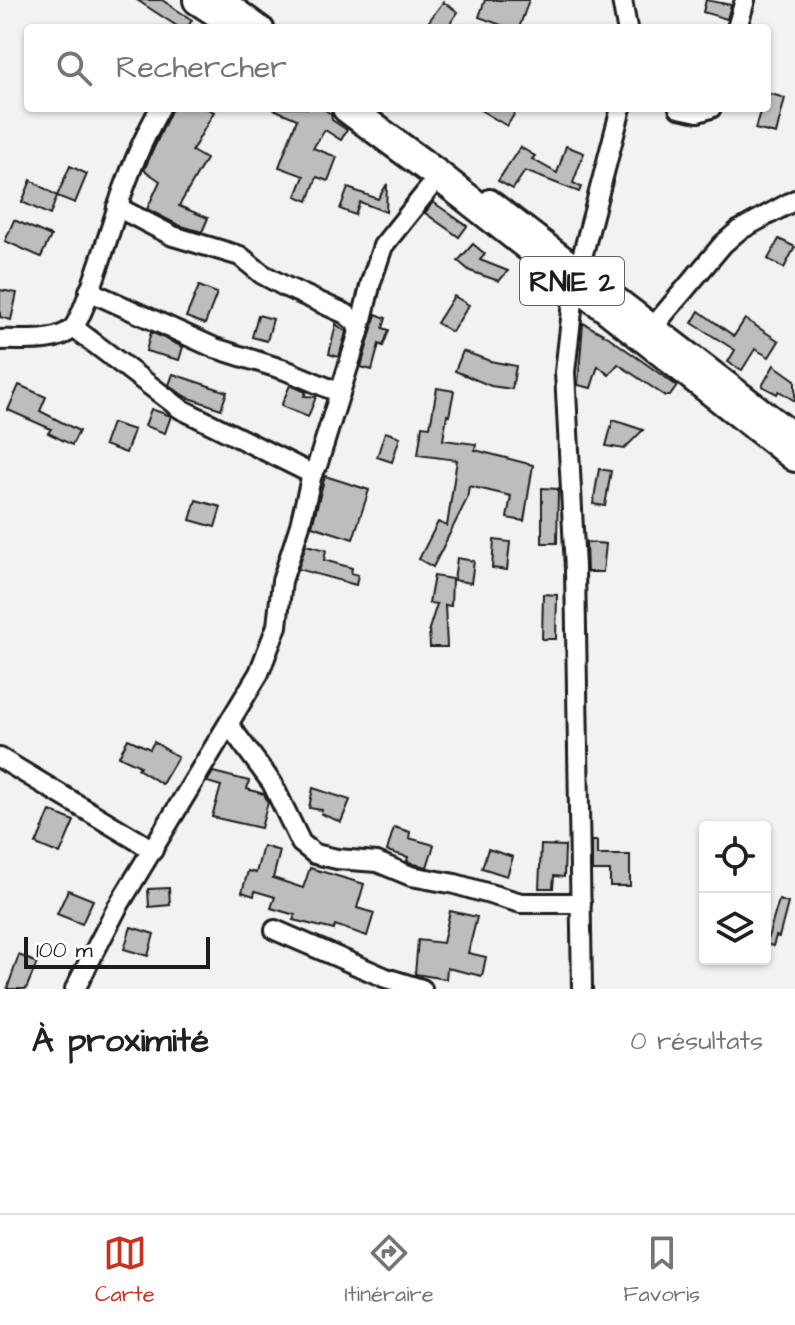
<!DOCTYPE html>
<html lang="fr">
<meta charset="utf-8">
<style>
:root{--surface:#fff;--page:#f2f2f2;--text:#202124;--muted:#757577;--line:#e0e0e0;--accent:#c8321e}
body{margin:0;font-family:"Architects Daughter",sans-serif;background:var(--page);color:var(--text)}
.controls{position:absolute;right:24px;bottom:24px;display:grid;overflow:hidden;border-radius:8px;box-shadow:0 2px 6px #0004}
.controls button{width:72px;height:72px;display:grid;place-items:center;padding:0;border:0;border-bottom:2px solid var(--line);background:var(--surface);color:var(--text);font:40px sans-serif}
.scale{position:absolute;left:24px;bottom:20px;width:186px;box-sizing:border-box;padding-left:8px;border:4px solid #1c1c1c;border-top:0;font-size:22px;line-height:28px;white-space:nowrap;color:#1c1c1c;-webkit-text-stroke:6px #fff;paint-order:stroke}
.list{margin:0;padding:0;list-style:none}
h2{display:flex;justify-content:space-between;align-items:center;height:104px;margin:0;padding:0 32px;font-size:34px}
h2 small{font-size:26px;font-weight:400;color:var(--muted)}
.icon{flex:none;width:44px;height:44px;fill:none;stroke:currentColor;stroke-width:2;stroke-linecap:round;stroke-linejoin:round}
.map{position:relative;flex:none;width:795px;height:989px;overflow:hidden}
.search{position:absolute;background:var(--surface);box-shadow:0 2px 6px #0004;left:24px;right:24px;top:24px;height:88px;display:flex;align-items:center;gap:20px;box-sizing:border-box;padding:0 28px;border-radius:8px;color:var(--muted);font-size:30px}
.sheet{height:224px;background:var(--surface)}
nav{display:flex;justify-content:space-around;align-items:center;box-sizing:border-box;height:112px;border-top:2px solid var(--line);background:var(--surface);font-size:22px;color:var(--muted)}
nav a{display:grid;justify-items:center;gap:4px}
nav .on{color:var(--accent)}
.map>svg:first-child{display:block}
.building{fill:#bdbdbd;stroke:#1c1c1c;stroke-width:2}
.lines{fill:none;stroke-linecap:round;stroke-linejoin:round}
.minor-casing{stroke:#1c1c1c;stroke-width:24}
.highway-casing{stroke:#1c1c1c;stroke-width:34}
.minor{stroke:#fff;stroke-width:18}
.highway{stroke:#fff;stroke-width:28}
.labels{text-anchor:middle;stroke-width:8;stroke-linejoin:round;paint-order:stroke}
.shield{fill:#fff;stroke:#606060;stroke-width:2}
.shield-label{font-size:28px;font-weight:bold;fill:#1c1c1c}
</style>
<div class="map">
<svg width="795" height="989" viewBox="0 0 795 989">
<rect width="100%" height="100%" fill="#f2f2f2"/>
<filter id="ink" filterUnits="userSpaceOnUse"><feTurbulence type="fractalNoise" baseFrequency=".0125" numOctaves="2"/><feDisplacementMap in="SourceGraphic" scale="16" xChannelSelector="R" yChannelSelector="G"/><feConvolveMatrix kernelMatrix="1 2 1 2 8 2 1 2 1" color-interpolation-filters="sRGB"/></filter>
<g filter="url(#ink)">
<g class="building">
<path d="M 137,0 L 162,0 L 192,20 L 187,28 L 180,28 Z"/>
<path d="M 485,0 L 529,0 L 519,28 L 509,28 L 479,17 Z"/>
<path d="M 706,0 L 731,5 L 727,19 L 703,12 Z"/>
<path d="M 443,2 L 458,12 L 447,28 L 424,28 Z"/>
<path d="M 767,93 L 785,98 L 776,134 L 755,129 L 761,108 L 767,108 Z"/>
<path d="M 172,108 L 206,108 L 214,112 L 192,151 L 206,159 L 179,206 L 208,218 L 202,232 L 178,225 L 147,209 L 160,181 L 144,170 Z"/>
<path d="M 271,108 L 322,108 L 331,114 L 332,120 L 347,130 L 341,140 L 325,130 L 313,148 L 337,157 L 328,181 L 317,177 L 308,201 L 296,196 L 304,176 L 279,167 L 297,119 Z"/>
<path d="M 477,108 L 518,108 L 507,126 Z"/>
<path d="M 566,146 L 584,153 L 573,183 L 581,187 L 579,192 L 525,171 L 513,189 L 498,181 L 520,147 L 535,156 L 532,159 L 557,173 Z"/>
<path d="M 70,166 L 87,174 L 75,203 L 57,196 Z"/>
<path d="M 31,180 L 57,196 L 50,215 L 22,202 Z"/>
<path d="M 387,184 L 386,212 L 360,202 L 355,215 L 340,209 L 348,188 L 378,199 Z"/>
<path d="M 433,202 L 467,226 L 459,237 L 425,213 Z"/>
<path d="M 14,220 L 51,236 L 41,257 L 5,241 Z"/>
<path d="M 779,239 L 795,247 L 784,268 L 768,259 Z"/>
<path d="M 473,244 L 485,254 L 480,260 L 508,271 L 499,281 L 470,271 L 458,261 Z"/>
<path d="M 199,286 L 217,293 L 205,324 L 186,317 Z"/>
<path d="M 0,290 L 17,293 L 11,320 L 0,317 Z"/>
<path d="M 454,296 L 469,305 L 452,332 L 437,323 Z"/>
<path d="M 699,311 L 734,336 L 745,319 L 779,341 L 769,357 L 755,349 L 742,370 L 728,362 L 735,350 L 692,323 Z"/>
<path d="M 376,314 L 386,318 L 383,328 L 389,330 L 383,346 L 379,344 L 372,370 L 361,367 Z"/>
<path d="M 258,315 L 273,319 L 267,341 L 252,337 Z"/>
<path d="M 583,323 L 607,336 L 677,386 L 670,396 L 665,396 L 618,364 L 609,375 L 598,366 L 591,388 L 578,385 Z"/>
<path d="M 336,324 L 346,332 L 339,357 L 329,354 Z"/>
<path d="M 151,332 L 183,347 L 179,360 L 146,351 Z"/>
<path d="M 463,351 L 490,361 L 516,366 L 512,389 L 491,386 L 455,371 Z"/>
<path d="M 774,365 L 795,380 L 795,401 L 779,391 L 777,394 L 762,386 Z"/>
<path d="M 173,374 L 227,392 L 221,409 L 184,396 L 169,385 Z"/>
<path d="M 19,385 L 46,397 L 40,411 L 79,431 L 72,445 L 48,433 L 51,429 L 8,410 Z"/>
<path d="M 290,385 L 306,392 L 304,396 L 316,397 L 308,417 L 281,406 Z"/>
<path d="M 437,388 L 454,391 L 449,416 L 447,415 L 443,440 L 476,444 L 475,450 L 533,465 L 524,521 L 507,518 L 511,496 L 469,486 L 467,499 L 433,567 L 419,559 L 438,522 L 447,526 L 457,460 L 418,455 L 422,426 L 430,427 Z"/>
<path d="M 151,409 L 171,416 L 165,433 L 145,426 Z"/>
<path d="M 613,420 L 643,430 L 624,449 L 606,446 Z"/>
<path d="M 112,423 L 134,430 L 126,453 L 104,445 Z"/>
<path d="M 385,432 L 400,437 L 392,462 L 377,457 Z"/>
<path d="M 599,469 L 611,471 L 605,506 L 593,504 Z"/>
<path d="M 325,476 L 369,490 L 353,539 L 312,526 Z"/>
<path d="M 542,488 L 558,489 L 557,543 L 542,543 Z"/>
<path d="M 196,500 L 221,507 L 215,527 L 190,520 Z"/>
<path d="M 494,540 L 510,542 L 507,570 L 492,568 Z"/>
<path d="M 586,542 L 606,544 L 603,572 L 587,572 Z"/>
<path d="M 306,545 L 326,550 L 324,560 L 352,568 L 351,573 L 358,575 L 356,585 L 298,569 Z"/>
<path d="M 457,558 L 474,561 L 471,583 L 454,580 Z"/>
<path d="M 434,576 L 452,579 L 451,606 L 445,605 L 447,647 L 430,647 L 429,629 L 437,604 L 429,603 Z"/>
<path d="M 543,594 L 557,595 L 556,639 L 542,639 Z"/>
<path d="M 128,739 L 150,749 L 154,742 L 178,757 L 162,784 L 138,769 L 140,766 L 119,756 Z"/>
<path d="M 213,772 L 249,781 L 247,789 L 264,794 L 268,802 L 261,828 L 212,817 L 221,786 L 207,782 Z"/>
<path d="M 313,788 L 350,800 L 341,822 L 321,814 L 322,810 L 309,808 Z"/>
<path d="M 50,811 L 74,821 L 60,854 L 36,844 Z"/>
<path d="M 394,827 L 410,832 L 409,838 L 434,845 L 427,867 L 414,864 L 407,861 L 408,857 L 387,851 Z"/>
<path d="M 592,841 L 597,841 L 597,855 L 630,855 L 630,886 L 610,886 L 610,871 L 592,871 Z"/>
<path d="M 541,845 L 565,846 L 564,877 L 554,876 L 553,888 L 539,888 Z"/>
<path d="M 263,846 L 280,851 L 273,878 L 303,888 L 310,868 L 364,884 L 357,908 L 374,913 L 367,936 L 335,925 L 334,930 L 293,920 L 295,915 L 271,908 L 275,897 L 255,891 L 254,896 L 242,892 L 248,871 L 256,873 Z"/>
<path d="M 488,849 L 513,857 L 507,876 L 482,868 Z"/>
<path d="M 169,888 L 170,905 L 149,907 L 148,889 Z"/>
<path d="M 68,890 L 93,900 L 82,924 L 57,914 Z"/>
<path d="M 779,900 L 788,903 L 779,937 L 776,936 L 773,946 L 766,944 Z"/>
<path d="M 450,911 L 477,917 L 468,953 L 486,957 L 482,976 L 447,968 L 446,979 L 415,974 L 418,940 L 443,943 Z"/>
<path d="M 131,927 L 154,934 L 148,956 L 124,949 Z"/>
<path d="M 19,955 L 37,963 L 26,989 L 7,989 Z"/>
</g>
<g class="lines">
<g class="minor-casing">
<g id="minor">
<path d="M 226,0 L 264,28"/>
<path d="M 622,0 L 627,28"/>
<path d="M 737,28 L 745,0"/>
<path d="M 679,108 L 698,112 L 711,108"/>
<path d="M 490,199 L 795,433"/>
<path d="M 117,207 L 173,236 L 240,256 L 262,274 L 286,287 L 346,314 L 356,323 L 359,332"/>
<path d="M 89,291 L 215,348 L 285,370 L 340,393"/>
<path d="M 74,328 L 181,409 L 312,474"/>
<path d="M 648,333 L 723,244 L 738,231 L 795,200"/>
<path d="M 0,340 C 22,339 54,344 72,329 C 85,317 114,216 123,191 C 133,163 145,135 160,108"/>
<path d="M 229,725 L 272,783 L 301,843 L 315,854 L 337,859 L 377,862 L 411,876 L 455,884 L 521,903 L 581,903"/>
<path d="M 0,758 L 153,850"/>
<path d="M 275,930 L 386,978 L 422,989"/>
<path d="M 75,989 L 117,908 L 259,673 L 277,626 L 282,581 L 300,525 L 312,474 L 317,466 L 359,332 L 371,282 L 383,246 L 439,176"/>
<path d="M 582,989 L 575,569 L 565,372 L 575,284 L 621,108"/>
</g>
</g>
<g class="highway-casing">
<g id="highway">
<path d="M 198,0 L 241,28"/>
<path d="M 347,108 L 439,176 L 795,457"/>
</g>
</g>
<use href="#minor" class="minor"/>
<use href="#highway" class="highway"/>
</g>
</g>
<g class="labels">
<rect class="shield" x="520" y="257" width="104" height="48" rx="6"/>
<g class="shield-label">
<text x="572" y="291">RNIE 2</text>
</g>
</g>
</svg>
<div class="controls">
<button><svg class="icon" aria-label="locate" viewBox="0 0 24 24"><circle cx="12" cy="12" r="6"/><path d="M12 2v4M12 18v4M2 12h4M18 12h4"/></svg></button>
<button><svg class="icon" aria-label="layers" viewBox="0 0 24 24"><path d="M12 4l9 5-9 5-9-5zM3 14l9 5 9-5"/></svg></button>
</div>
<div class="scale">100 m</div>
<div class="search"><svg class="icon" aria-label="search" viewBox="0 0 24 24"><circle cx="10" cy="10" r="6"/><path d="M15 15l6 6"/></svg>Rechercher</div>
</div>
<section class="sheet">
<h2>À proximité<small>0 résultats</small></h2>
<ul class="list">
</ul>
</section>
<nav>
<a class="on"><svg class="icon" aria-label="map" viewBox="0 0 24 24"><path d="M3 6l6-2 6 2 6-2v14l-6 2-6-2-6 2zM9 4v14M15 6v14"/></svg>Carte</a>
<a><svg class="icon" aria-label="directions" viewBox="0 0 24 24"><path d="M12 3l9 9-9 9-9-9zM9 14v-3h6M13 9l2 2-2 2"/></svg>Itinéraire</a>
<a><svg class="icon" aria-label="saved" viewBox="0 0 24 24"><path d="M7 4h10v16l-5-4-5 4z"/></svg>Favoris</a>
</nav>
